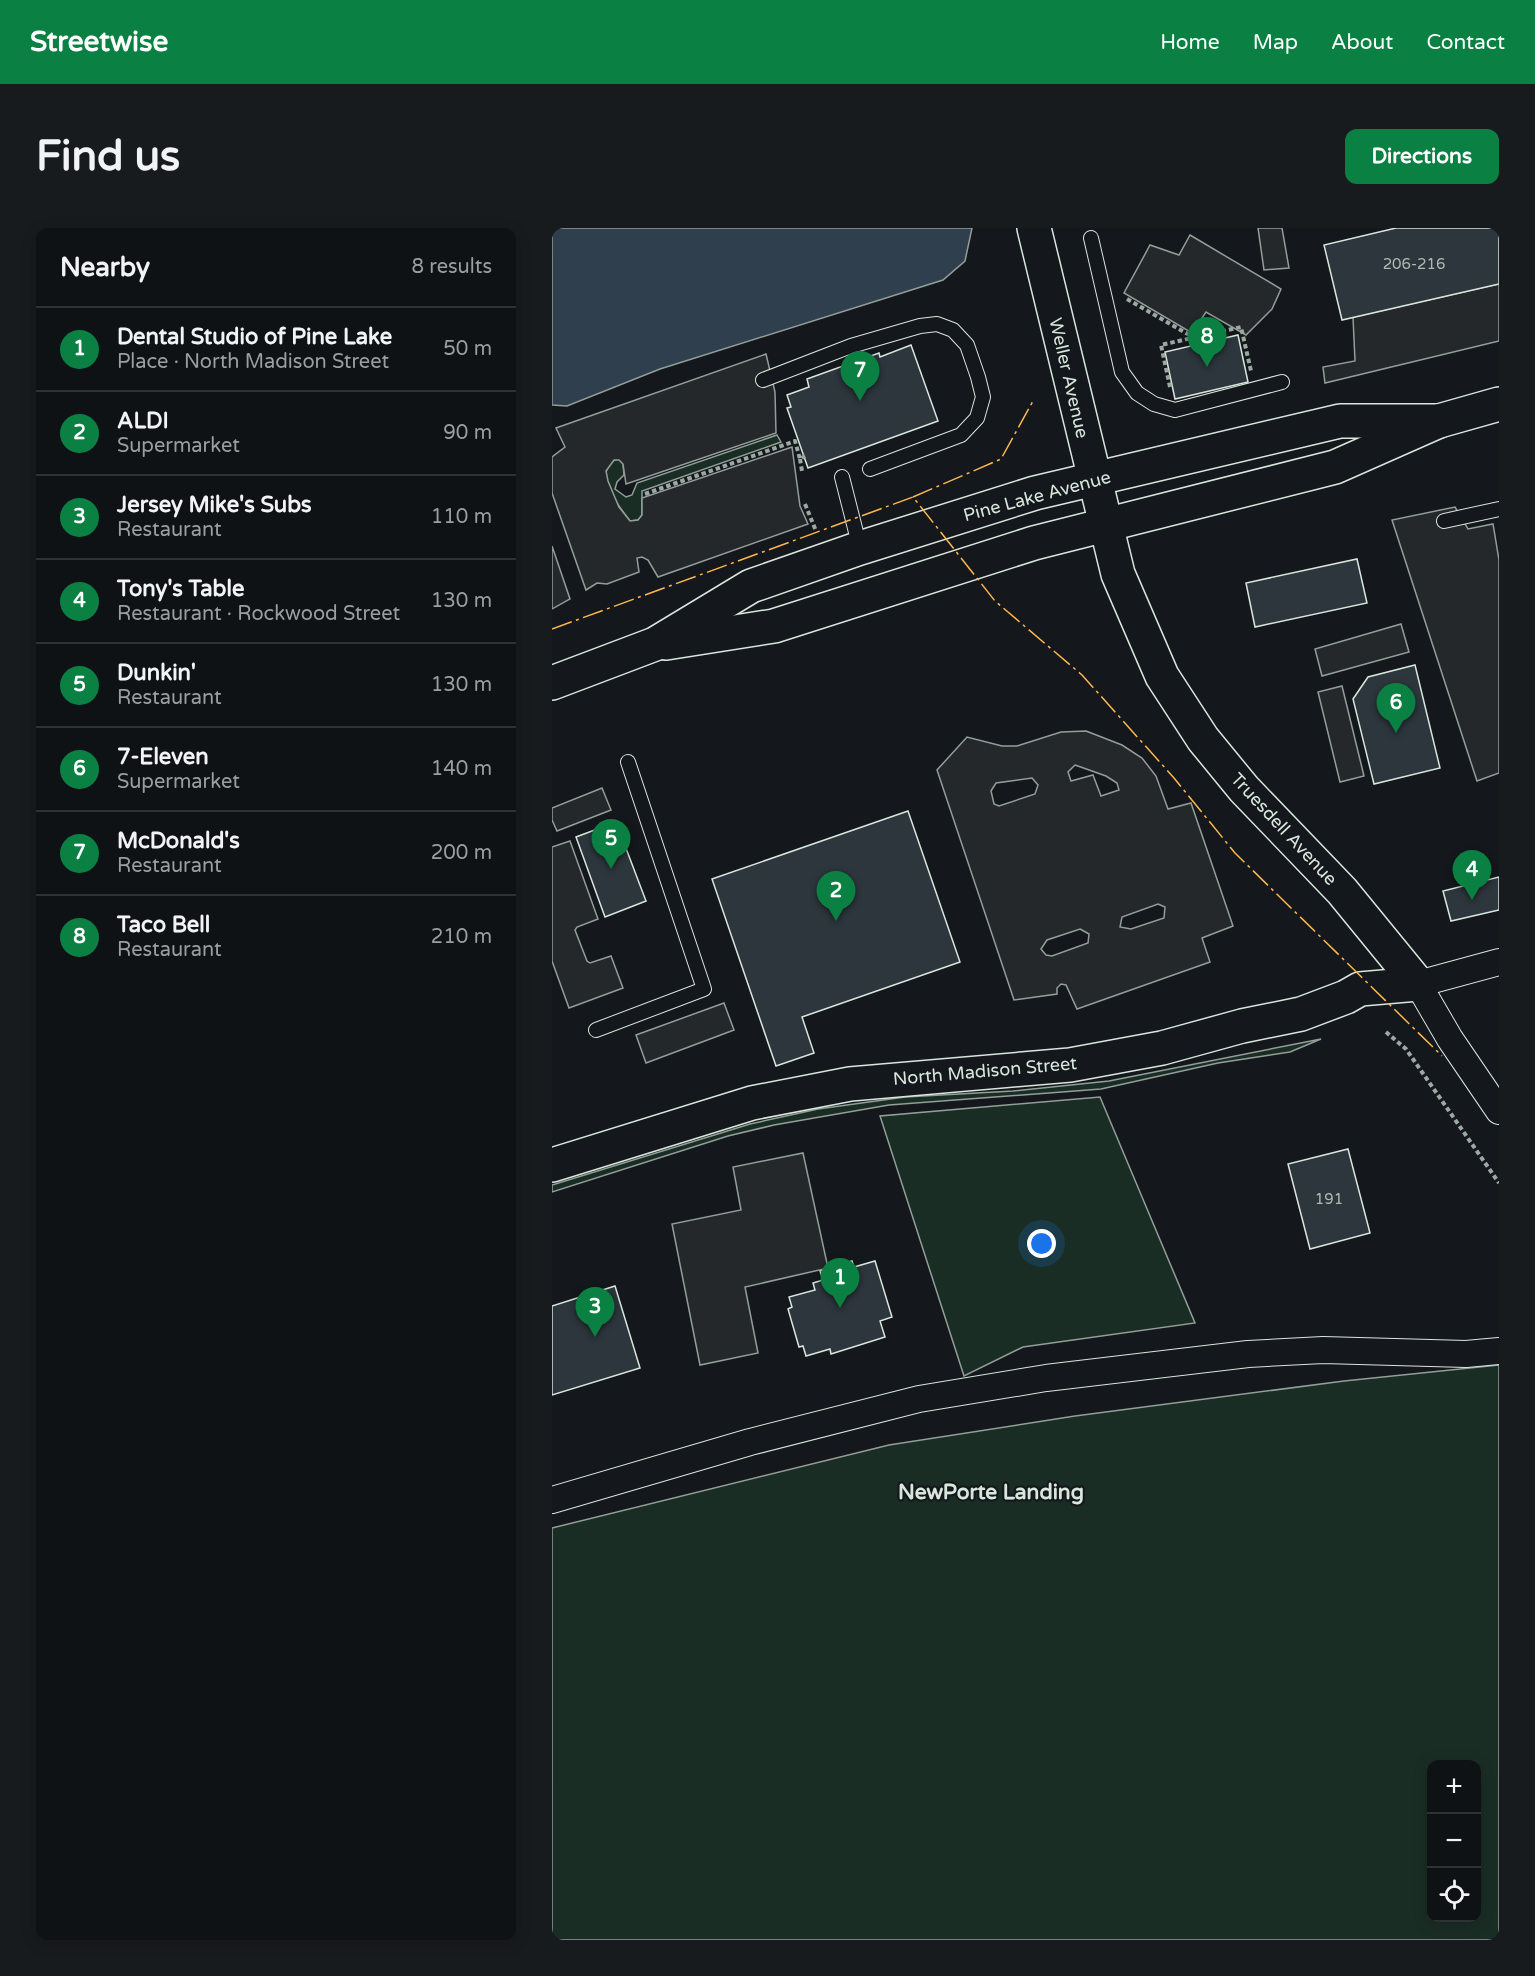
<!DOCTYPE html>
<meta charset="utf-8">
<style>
:root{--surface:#0f1215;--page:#181b1e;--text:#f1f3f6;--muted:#9b9ea0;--line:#2f3234;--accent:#0b8043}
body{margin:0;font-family:"Varela Round",sans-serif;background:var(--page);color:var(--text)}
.controls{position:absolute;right:18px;bottom:18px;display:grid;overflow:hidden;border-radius:12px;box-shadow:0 3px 15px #0003}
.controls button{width:54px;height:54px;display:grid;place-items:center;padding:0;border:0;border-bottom:2px solid var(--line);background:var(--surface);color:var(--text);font:30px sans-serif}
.you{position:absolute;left:490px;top:1016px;width:21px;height:21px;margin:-15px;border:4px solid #fff;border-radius:50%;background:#1a73e8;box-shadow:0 0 0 9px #1a73e833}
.badge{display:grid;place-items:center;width:39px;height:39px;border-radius:50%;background:var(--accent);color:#fff;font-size:20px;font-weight:700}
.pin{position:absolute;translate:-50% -50px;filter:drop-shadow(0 2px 3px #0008)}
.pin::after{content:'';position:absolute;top:32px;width:21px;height:18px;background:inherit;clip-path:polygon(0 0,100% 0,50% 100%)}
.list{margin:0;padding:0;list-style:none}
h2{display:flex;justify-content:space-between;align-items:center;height:78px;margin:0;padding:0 24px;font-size:26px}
h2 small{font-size:20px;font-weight:400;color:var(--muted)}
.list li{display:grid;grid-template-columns:39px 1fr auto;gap:18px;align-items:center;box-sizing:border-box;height:84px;padding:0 24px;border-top:2px solid var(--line)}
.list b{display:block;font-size:22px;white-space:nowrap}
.list p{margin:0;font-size:20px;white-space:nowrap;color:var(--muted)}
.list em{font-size:20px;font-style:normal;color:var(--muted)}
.icon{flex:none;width:33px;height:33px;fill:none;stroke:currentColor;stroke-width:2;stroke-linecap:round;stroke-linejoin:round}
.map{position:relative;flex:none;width:947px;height:1712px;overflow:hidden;border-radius:12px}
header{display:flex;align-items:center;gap:36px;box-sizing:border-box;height:84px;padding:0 30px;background:var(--accent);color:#fff}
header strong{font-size:28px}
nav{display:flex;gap:33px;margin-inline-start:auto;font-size:21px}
.intro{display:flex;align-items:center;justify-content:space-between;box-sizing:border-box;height:144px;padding:0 36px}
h1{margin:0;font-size:42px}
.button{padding:15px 27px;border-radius:12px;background:var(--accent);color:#fff;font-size:21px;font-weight:700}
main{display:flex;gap:36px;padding:0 36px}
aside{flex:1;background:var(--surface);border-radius:12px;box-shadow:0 3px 15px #0003}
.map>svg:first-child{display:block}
.green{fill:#1a2d24;stroke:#939e99;stroke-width:1.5;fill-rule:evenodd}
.parking{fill:#24282b;stroke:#939e99;stroke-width:1.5;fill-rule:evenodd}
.water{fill:#2f3f4d;stroke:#939e99;stroke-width:1.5}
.building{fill:#2c363c;stroke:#d8e6dc;stroke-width:1.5}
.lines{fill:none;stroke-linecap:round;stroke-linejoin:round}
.lane-casing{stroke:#d8e6dc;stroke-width:16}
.street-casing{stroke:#d8e6dc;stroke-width:28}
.secondary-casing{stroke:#d8e6dc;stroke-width:36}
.primary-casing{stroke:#d8e6dc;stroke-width:36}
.path{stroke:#9da8a2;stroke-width:4;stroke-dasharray:4.5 3;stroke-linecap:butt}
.lane{stroke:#14181c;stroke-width:14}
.street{stroke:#14181c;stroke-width:26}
.secondary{stroke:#14181c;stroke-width:33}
.primary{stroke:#14181c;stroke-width:33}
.power{stroke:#ffb74d;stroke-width:1.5;stroke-dasharray:21 4.5 3 4.5;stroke-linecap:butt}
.labels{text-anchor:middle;stroke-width:4.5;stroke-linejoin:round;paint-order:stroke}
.number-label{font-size:15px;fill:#adbab4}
.street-label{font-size:18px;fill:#d8e6dc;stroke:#14181c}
.quarter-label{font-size:21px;font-weight:bold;fill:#d8e6dc;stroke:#14181c}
</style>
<header>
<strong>Streetwise</strong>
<nav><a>Home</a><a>Map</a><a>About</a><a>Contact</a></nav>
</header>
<div class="intro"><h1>Find us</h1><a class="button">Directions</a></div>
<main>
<aside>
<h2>Nearby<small>8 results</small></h2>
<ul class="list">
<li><span class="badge">1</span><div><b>Dental Studio of Pine Lake</b><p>Place · North Madison Street</p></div><em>50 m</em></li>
<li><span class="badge">2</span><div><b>ALDI</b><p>Supermarket</p></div><em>90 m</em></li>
<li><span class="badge">3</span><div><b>Jersey Mike's Subs</b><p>Restaurant</p></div><em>110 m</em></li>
<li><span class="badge">4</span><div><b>Tony's Table</b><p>Restaurant · Rockwood Street</p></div><em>130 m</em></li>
<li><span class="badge">5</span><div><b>Dunkin'</b><p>Restaurant</p></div><em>130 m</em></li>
<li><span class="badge">6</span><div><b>7-Eleven</b><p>Supermarket</p></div><em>140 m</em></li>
<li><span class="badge">7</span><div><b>McDonald's</b><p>Restaurant</p></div><em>200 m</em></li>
<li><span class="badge">8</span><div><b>Taco Bell</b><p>Restaurant</p></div><em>210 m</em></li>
</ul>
</aside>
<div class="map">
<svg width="947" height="1712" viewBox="0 0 947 1712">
<rect width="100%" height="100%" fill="#14181c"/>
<g class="green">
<path d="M 225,207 L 229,214 L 90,263 L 90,287 L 86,292 L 78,293 C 69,281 52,260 54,244 C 55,240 59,235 62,232 L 67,231 L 71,236 L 72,247 L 65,254 L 63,261 L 74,269 L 80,267 L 85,255 Z"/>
<path d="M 769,811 L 738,824 L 666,835 L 549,861 L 337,877 L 222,897 L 176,908 L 0,964 L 0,957 L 198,896 L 266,881 L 353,869 L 461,863 L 557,853 Z"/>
<path d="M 548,869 L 643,1095 L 471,1119 L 412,1148 L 328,888 Z"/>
<path d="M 947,1137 L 947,1712 L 0,1712 L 0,1300 L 337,1217 L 523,1188 L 792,1153 ZM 880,1536 L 924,1536 L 924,1690 L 880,1690 Z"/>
</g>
<g class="parking">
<path d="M 706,0 L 730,0 L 737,40 L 712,42 Z"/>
<path d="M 638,7 L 729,61 L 720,81 L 694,107 L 654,84 L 640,105 L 572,65 L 598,17 L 627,27 Z"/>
<path d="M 947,56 L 947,113 L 773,155 L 771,139 L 803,133 L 801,89 Z"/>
<path d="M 214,126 L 223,164 L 224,205 L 74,256 L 71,236 L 67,232 L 62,232 L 54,243 L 56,253 L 67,279 L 78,293 L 86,292 L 90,287 L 90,270 L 240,219 L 248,278 L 256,296 L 106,349 L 96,332 L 90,329 L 85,330 L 87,344 L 55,356 L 45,355 L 34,362 L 0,265 L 0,229 L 13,219 L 4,200 Z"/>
<path d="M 903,279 L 916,301 L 941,296 L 947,332 L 947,545 L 925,553 L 840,292 Z"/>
<path d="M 0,318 L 18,371 L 0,381 Z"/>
<path d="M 849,396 L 857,424 L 770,448 L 763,421 Z"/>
<path d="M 790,458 L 812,548 L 788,554 L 766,464 Z"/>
<path d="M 534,503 L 570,517 L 590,530 L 604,548 L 616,581 L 639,575 L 681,698 L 650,710 L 658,734 L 525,781 L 514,757 L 509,756 L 505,760 L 505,766 L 462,772 L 385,542 L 415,509 L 450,518 L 465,518 L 509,504 ZM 523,537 L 554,548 L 565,555 L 567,562 L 549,568 L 541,547 L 519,553 L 516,544 ZM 480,550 L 486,557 L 483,566 L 447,578 L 442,576 L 439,563 L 444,555 ZM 606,676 L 613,679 L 612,690 L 579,701 L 568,699 L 570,689 ZM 528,701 L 537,706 L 536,715 L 500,728 L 494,727 L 489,721 L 495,712 Z"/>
<path d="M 50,560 L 59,582 L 5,603 L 0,592 L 0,580 Z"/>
<path d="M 18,613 L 46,691 L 25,699 L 23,702 L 35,733 L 38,735 L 59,728 L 71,760 L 17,780 L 0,733 L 0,619 Z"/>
<path d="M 172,775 L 182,802 L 94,835 L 84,807 Z"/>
<path d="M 251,925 L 276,1040 L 193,1059 L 206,1125 L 148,1137 L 120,996 L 189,982 L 181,939 Z"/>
</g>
<path class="water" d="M 0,0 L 420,0 L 413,33 L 391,52 L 108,141 L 15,178 L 0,177 Z"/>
<g class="building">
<path d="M 844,0 L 947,0 L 947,56 L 790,92 L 772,17 Z"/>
<path d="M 686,107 L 696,154 L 623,171 L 613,124 Z"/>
<path d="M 359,117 L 386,193 L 256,240 L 235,180 L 239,179 L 235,167 L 257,159 L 255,151 L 327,125 L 328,129 Z"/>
<path d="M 805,331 L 815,375 L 703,399 L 694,355 Z"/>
<path d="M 863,437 L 888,540 L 822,556 L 801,471 L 816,449 Z"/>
<path d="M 356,583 L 408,734 L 250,789 L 262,825 L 224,838 L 160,651 Z"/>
<path d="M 64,594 L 94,673 L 53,689 L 24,609 Z"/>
<path d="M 947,649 L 947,682 L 899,693 L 891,663 Z"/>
<path d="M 796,921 L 818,1005 L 758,1021 L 736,936 Z"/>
<path d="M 300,1033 L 302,1039 L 323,1033 L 340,1089 L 328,1093 L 333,1109 L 279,1126 L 278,1121 L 254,1128 L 251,1118 L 247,1119 L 236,1081 L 240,1079 L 237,1069 L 263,1062 L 261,1055 L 271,1052 L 268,1043 Z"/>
<path d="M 63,1058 L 88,1140 L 0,1167 L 0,1078 Z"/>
</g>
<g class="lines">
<g class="lane-casing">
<g id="lane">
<path d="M 539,10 L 570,144 L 585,165 L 602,176 L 623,182 L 730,154"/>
<path d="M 211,152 L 299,118 L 368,98 L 385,96 L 401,102 L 415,117 L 426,149 L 431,169 L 425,190 L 409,207 L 318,241"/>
<path d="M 290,249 L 308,320"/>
<path d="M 892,293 L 947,281"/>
<path d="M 44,802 L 152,761 L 76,534"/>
</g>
</g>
<g class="street-casing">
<g id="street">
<path d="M 947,734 L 866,756 L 898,811 L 947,883"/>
<path d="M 0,1272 L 198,1214 L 367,1171 L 494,1150 L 696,1126 L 771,1122 L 914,1126 L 947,1123"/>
</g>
</g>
<g class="secondary-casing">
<g id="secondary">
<path d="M 482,0 L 566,346 L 610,448 L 651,511 L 692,561 L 790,663 L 866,756"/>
<path d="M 0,937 L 200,875 L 298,856 L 518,837 L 610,820 L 690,798 L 749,786 L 794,769 L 808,761 L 866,756"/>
</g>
</g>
<g class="primary-casing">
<g id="primary">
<path d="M 114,415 L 222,398 L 482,315 L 783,239 L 887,193 L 947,176"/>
<path d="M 0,455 L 103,416 L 199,358 L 308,320 L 483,265 L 788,193 L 887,193"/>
</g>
</g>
<g class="path">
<path d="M 575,71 L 641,109"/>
<path d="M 618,159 L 609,117 L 689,99 L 699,143"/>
<path d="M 248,231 L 250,243"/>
<path d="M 93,266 L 243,213 L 248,231 L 253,228"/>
<path d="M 253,276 L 264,303"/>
<path d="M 834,804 L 854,821 L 947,955"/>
</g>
<use href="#lane" class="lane"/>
<use href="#street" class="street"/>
<use href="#secondary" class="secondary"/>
<use href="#primary" class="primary"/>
<g class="power">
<path d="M 361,269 L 449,231 L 481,173"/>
<path d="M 0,401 L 361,269 L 443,373 L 530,447 L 622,550 L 683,625 L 890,828"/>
</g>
</g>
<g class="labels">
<g class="number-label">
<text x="862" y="41">206-216</text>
<text x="777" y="976">191</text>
</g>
<g class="street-label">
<text transform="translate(517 150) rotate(77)" y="6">Weller Avenue</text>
<text transform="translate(485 268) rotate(-15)" y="6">Pine Lake Avenue</text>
<text transform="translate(732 601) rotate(47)" y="6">Truesdell Avenue</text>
<text transform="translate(433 843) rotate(-5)" y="6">North Madison Street</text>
</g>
<g class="quarter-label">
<text x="439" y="1271">NewPorte Landing</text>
</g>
</g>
</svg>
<div class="controls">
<button>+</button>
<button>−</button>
<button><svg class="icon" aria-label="locate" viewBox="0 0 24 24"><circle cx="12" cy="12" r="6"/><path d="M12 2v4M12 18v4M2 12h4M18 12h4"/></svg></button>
</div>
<div class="you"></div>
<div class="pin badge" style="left:288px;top:1080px">1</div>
<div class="pin badge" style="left:284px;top:693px">2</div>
<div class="pin badge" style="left:43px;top:1109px">3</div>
<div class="pin badge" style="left:920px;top:672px">4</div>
<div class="pin badge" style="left:59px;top:641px">5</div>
<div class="pin badge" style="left:844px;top:505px">6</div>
<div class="pin badge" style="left:308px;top:173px">7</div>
<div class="pin badge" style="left:655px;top:139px">8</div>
</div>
</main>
